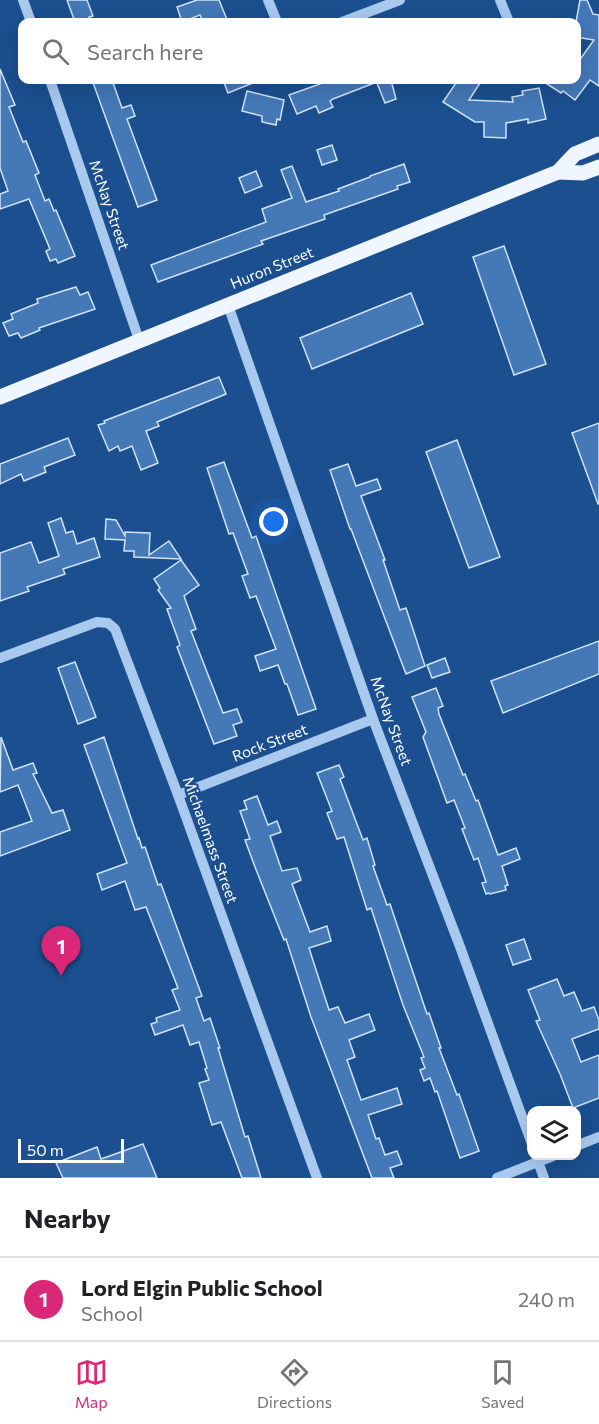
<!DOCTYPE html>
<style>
:root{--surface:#fff;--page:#f2f2f2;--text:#202124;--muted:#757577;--line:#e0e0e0;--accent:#db2777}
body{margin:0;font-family:Commissioner,sans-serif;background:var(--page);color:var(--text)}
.controls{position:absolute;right:18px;bottom:18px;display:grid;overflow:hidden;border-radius:12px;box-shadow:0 6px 24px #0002}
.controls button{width:54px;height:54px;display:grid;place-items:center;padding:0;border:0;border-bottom:2px solid var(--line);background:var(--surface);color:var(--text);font:30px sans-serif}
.scale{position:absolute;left:18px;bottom:15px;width:106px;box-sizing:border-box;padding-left:6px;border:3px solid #fff;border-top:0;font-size:16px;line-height:21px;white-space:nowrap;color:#fff;-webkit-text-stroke:4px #1b4f8f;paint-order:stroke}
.you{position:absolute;left:274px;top:522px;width:21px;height:21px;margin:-15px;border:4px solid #fff;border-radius:50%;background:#1a73e8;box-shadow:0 0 0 9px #1a73e833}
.badge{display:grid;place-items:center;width:39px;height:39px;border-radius:50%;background:var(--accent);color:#fff;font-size:20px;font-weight:700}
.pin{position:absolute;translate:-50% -50px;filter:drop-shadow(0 2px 3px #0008)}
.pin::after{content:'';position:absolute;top:32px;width:21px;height:18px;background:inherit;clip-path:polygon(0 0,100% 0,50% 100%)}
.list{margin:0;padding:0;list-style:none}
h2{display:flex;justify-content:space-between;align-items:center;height:78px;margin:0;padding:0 24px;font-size:26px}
h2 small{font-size:20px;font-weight:400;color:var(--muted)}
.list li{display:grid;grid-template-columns:39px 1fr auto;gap:18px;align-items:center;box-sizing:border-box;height:84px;padding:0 24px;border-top:2px solid var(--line)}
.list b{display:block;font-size:22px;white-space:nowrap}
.list p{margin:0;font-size:20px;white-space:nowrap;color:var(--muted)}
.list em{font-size:20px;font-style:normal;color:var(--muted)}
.icon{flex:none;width:33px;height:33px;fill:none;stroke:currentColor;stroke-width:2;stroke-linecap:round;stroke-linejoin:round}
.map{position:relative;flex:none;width:599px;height:1178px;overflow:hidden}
.search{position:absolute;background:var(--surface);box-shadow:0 6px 24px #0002;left:18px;right:18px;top:18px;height:66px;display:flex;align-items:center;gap:15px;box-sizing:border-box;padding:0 21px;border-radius:12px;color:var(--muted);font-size:22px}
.sheet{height:162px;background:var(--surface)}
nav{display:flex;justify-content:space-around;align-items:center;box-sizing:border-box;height:84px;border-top:2px solid var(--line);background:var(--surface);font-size:16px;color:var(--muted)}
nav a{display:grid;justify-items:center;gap:3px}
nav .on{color:var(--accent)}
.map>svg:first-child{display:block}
.building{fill:#4478b7;stroke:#cfe3fa;stroke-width:1.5}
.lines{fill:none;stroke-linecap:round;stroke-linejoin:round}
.minor{stroke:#a9c9ee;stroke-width:10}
.major{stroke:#f0f6ff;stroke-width:15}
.labels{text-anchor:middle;stroke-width:4.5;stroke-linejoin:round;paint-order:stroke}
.street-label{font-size:15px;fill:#fff;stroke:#1b4f8f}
</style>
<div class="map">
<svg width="599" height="1178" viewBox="0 0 599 1178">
<rect width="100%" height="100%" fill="#1b4f8f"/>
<g class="building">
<path d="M 67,0 L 87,0 L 93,16 L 89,17 L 92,22 L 75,22 Z"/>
<path d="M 197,0 L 219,0 L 228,22 L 203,22 L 200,15 L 182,22 L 177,7 Z"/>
<path d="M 580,0 L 587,0 L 593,14 L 599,15 L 599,86 L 590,80 L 575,100 L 563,91 L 561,93 L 541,80 L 576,80 L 576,65 L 594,40 L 576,37 L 576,22 Z"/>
<path d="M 0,69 L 15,105 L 9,107 L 23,142 L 26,141 L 39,173 L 35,175 L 45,201 L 49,199 L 54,211 L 56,210 L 75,256 L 58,263 L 56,259 L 50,261 L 46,251 L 50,249 L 29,199 L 0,209 L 0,194 L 8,191 L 0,168 Z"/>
<path d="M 92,80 L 112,80 L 122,108 L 131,105 L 135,116 L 127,119 L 157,200 L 138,207 Z"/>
<path d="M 223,80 L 260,80 L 228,93 Z"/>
<path d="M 331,80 L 382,80 L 333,99 L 330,101 L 333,107 L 319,113 L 316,106 L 297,114 L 289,95 Z"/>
<path d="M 386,80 L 391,80 L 396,99 L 385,103 L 377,83 Z"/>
<path d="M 458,80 L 474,80 L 480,83 L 469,100 L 513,102 L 512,97 L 523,95 L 522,91 L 539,88 L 546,119 L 528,123 L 528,119 L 506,123 L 506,138 L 484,137 L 484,122 L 475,122 L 443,102 Z"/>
<path d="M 247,91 L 284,100 L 280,120 L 277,119 L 276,125 L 262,122 L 262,116 L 242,111 Z"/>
<path d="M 332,145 L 337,160 L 322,165 L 317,150 Z"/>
<path d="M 404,164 L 410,182 L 397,186 L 398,189 L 324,215 L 325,219 L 261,241 L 263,244 L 158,282 L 151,265 L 266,222 L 262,209 L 292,198 L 281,170 L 292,166 L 306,202 L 339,191 L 338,189 L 370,177 L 370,176 Z"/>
<path d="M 256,171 L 262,186 L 245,193 L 239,178 Z"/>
<path d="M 504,246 L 546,364 L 514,375 L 473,257 Z"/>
<path d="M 76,287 L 80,295 L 88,292 L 95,309 L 39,328 L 40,330 L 21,338 L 18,333 L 9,336 L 3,323 L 13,319 L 11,314 L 38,303 L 37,299 Z"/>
<path d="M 411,293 L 423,324 L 312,369 L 300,338 Z"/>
<path d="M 219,377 L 226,394 L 157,422 L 159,426 L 146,431 L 158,463 L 141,470 L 132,446 L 120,451 L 118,446 L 109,451 L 98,425 L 105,423 L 104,421 Z"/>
<path d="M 599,423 L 599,503 L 598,504 L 572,433 Z"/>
<path d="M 68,438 L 75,455 L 44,467 L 46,472 L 24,481 L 21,474 L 0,484 L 0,464 Z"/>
<path d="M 457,440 L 500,557 L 469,568 L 426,452 Z"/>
<path d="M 224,462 L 252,538 L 256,536 L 316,709 L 298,715 L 287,684 L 285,684 L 278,665 L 260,671 L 255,656 L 276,649 L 256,596 L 250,598 L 242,576 L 248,574 L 233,533 L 229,534 L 207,468 Z"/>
<path d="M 348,464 L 356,486 L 377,479 L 381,489 L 361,496 L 385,560 L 383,560 L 400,610 L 406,608 L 425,666 L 406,674 L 351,529 L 350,529 L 330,470 Z"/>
<path d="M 61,518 L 66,533 L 73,531 L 77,544 L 94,538 L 100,557 L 63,569 L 65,574 L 27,587 L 29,591 L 0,601 L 0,553 L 31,542 L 39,563 L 59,556 L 48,523 Z"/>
<path d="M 106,519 L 116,520 L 125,536 L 125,532 L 150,533 L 149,555 L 169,541 L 181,559 L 134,557 L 134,551 L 124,551 L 125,540 L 105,539 Z"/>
<path d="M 181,560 L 199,585 L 184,596 L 196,629 L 191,631 L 223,713 L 237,709 L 242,722 L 233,725 L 237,736 L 214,744 L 177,647 L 180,645 L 167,609 L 171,608 L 158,590 L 160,588 L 154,579 Z"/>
<path d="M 599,641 L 599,674 L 503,713 L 491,681 Z"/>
<path d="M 445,658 L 450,672 L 432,678 L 427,665 Z"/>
<path d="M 75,662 L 96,717 L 78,724 L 58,668 Z"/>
<path d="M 436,688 L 443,706 L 438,708 L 439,714 L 463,775 L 465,774 L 476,801 L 478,800 L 498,855 L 516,848 L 520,859 L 502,866 L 508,885 L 505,886 L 506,890 L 490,894 L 489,893 L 486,894 L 482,883 L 486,882 L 478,858 L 474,860 L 462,829 L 465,828 L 454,800 L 447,803 L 423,737 L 426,732 L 412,697 Z"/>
<path d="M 1,737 L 13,770 L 33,763 L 37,773 L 33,774 L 52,813 L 63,810 L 70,830 L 0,856 L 0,832 L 32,821 L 18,785 L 0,792 Z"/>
<path d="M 104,737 L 138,839 L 139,838 L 142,848 L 145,847 L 158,885 L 161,884 L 202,996 L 196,998 L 204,1021 L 210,1018 L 220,1048 L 218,1048 L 245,1137 L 248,1136 L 261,1178 L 242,1178 L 221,1122 L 212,1125 L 199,1083 L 209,1080 L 205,1069 L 207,1068 L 199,1042 L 190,1045 L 183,1025 L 155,1035 L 151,1024 L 157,1022 L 156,1018 L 180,1010 L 172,990 L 178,988 L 146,907 L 135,910 L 125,881 L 102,890 L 97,874 L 127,863 L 84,745 Z"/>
<path d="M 339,765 L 344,777 L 340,779 L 363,840 L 367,838 L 375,865 L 373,866 L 387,905 L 390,904 L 427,1014 L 429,1013 L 441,1048 L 439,1048 L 457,1095 L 459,1094 L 479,1151 L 460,1158 L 437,1091 L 435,1092 L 430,1078 L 424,1081 L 420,1070 L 425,1068 L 421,1058 L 424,1057 L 403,1005 L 371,908 L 367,910 L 344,837 L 337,839 L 327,813 L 332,811 L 317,773 Z"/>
<path d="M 257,796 L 268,825 L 277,821 L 281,832 L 270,836 L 282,871 L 297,868 L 301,880 L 292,884 L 310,932 L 327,926 L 331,941 L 309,948 L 329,1010 L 338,1007 L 345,1023 L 369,1014 L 375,1030 L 349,1040 L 355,1057 L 347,1060 L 361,1100 L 397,1088 L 402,1104 L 368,1115 L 376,1139 L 379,1138 L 385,1155 L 397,1151 L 402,1164 L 390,1168 L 394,1178 L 372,1178 L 311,1017 L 286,939 L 284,940 L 255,867 L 245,840 L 250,839 L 240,811 L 247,809 L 244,801 Z"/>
<path d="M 524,939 L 531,959 L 513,965 L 506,945 Z"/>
<path d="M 557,979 L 564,996 L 574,992 L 582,1011 L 594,1007 L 599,1020 L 599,1029 L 572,1039 L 581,1062 L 599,1055 L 599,1098 L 573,1108 L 560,1074 L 536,1021 L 540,1020 L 528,990 Z"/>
<path d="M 143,1144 L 157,1178 L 63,1178 L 56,1163 L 97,1147 L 101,1159 Z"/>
</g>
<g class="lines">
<g class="minor">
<path d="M 23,0 L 31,22"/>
<path d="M 268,0 L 277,22"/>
<path d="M 500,0 L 509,22"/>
<path d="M 342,22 L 400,0"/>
<path d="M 50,80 L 139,340"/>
<path d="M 228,305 L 373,719 L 459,944 L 532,1144"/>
<path d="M 0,658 L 97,622 L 108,623 L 115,629 L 178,795 L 317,1178"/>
<path d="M 178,795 L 373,719"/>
<path d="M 576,1146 L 599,1137"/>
<path d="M 536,1156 L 544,1178"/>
<path d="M 497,1178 L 553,1156"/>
</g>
<g class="major">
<path d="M 558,172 L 583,173 L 599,167"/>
<path d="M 0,397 L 558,172 L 575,154 L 599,144"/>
</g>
</g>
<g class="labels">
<g class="street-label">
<text transform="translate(109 205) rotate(71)" y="5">McNay Street</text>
<text transform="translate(272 268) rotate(-22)" y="5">Huron Street</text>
<text transform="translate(391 721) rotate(70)" y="5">McNay Street</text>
<text transform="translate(270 743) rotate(-21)" y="5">Rock Street</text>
<text transform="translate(210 840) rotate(70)" y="5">Michaelmass Street</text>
</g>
</g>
</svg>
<div class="controls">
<button><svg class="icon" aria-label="layers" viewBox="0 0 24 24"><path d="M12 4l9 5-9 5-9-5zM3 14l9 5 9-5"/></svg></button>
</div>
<div class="scale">50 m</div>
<div class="you"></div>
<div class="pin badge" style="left:61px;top:976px">1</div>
<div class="search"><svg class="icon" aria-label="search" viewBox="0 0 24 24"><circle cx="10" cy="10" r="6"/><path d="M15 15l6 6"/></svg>Search here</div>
</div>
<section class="sheet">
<h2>Nearby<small></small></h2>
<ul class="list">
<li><span class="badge">1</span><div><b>Lord Elgin Public School</b><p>School</p></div><em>240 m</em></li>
</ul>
</section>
<nav>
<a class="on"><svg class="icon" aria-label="map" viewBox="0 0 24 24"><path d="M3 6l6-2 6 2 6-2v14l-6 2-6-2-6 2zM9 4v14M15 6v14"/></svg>Map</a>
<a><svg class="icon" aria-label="directions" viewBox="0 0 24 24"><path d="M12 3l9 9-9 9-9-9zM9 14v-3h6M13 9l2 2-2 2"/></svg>Directions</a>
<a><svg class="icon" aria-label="saved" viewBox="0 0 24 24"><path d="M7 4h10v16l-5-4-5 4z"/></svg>Saved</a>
</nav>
